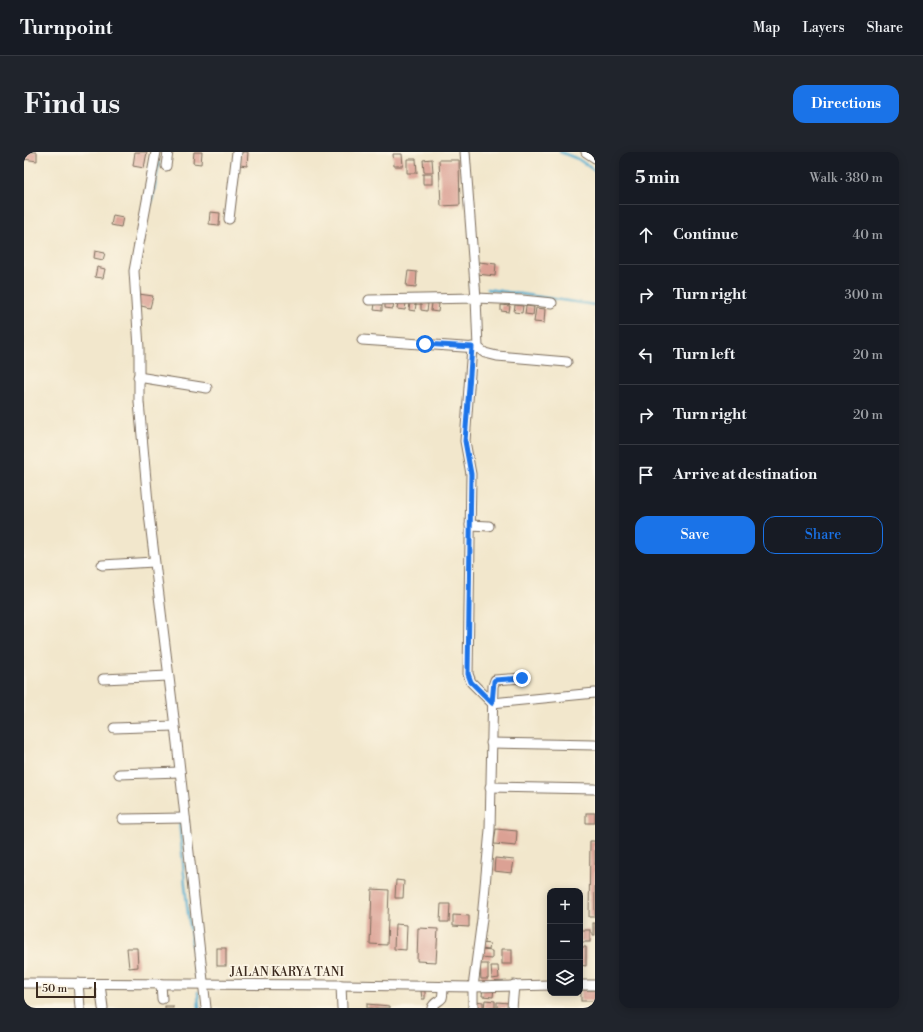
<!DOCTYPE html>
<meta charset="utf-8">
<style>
:root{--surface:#171b24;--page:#20242c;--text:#f1f3f6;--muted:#9ea1a6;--line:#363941;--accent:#1a73e8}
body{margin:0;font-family:"Libre Bodoni",serif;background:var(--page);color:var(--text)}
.controls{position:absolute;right:12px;bottom:12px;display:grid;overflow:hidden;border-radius:8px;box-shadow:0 2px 10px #0003}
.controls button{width:36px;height:36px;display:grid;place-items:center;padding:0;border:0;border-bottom:1px solid var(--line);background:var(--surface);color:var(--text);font:20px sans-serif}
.scale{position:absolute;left:12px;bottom:10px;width:60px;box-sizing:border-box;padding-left:4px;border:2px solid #3b2a1e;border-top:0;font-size:11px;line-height:14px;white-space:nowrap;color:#3b2a1e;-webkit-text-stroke:3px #fcf5e5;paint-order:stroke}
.stop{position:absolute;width:12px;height:12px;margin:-9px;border:3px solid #1a73e8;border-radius:50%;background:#fff}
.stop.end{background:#1a73e8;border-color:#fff;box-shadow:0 1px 4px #0008}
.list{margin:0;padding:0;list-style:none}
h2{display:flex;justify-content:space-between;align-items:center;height:52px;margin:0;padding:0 16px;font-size:17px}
h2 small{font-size:13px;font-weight:400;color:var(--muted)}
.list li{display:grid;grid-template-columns:26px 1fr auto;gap:12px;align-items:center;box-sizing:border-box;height:60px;padding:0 16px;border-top:1px solid var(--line)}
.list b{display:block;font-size:15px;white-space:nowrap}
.list em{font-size:13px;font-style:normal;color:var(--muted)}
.actions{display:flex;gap:8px;padding:12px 16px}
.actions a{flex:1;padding:9px 0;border:1px solid var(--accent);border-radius:12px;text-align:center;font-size:14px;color:var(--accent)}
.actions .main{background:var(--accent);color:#fff}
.icon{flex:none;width:22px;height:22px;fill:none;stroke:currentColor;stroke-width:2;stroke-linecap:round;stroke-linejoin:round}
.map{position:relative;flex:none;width:571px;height:856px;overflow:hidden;border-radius:12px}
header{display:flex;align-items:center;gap:24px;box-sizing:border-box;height:56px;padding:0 20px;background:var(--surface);border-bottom:1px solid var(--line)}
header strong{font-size:19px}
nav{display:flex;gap:22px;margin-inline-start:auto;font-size:14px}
.intro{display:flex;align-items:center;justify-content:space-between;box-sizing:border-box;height:96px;padding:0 24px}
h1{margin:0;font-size:28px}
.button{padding:10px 18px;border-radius:12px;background:var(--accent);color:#fff;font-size:14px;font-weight:700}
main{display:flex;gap:24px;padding:0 24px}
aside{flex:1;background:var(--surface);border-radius:12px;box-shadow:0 2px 10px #0003}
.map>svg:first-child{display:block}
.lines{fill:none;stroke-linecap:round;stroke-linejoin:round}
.stream{stroke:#53add0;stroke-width:2.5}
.building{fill:#dba194}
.minor-casing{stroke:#7b6c5b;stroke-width:11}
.minor{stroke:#fff;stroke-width:9}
.route{stroke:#1a73e8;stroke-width:5}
.labels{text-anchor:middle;stroke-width:3.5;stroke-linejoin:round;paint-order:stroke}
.street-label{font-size:12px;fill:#3b2a1e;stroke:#fcf5e5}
</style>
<header>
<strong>Turnpoint</strong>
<nav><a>Map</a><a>Layers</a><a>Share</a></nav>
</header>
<div class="intro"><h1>Find us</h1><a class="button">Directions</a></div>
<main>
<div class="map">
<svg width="571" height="856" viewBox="0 0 571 856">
<rect width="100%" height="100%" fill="#fcf5e5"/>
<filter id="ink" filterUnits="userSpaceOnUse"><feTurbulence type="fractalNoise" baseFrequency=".025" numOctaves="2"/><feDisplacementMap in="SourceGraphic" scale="8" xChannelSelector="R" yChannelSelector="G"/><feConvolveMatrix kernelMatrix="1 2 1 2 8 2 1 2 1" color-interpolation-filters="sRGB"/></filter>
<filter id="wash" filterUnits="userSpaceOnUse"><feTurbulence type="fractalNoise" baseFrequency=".012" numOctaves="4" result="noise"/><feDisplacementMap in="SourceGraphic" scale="16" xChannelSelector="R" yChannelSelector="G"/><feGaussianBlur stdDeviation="0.9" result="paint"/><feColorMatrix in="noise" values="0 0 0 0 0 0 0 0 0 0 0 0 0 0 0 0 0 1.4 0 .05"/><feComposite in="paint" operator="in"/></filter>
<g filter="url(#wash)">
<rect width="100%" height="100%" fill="#f2e7cc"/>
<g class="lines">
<g class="stream">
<path d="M 536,0 L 554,7 L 571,19"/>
<path d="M 127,52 L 131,35 L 135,10"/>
<path d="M 463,137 L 571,153"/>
<path d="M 155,668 L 163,754 L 172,825"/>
<path d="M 174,840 L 175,856"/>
</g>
</g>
<g id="blocks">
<g class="building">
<path d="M 0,0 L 13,0 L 13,9 L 0,7 Z"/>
<path d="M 111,0 L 123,0 L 120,16 L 109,14 Z"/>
<path d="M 170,0 L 178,0 L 177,12 L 169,11 Z"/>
<path d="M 217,0 L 224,0 L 223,14 L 216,13 Z"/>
<path d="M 369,2 L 378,2 L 379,14 L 370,14 Z"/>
<path d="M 383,7 L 392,7 L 393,21 L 383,21 Z"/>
<path d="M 408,7 L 409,20 L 400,20 L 399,8 Z"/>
<path d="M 415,8 L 435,8 L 436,53 L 417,54 Z"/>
<rect x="399" y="22" width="9" height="10"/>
<path d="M 186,60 L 196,61 L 195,73 L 185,72 Z"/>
<path d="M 89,63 L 99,65 L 97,75 L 87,73 Z"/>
<path d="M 71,99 L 81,101 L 79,108 L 70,106 Z"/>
<path d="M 455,110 L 472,112 L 471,124 L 453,122 Z"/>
<path d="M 73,115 L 81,117 L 79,126 L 71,125 Z"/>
<path d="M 384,119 L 393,120 L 392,135 L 382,134 Z"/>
<path d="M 115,142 L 129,144 L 126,156 L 113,153 Z"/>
<path d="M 361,150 L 370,151 L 369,157 L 361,156 Z"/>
<path d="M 374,150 L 382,151 L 381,158 L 373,157 Z"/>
<path d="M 386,151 L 392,152 L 391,159 L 385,158 Z"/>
<path d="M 397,151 L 404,152 L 403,159 L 397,158 Z"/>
<path d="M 408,151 L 415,152 L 414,160 L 407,159 Z"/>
<path d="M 351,152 L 358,153 L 358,159 L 350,158 Z"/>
<path d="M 477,153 L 486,154 L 485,160 L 477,159 Z"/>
<path d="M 491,153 L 499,154 L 498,161 L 490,160 Z"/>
<path d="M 502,154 L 510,155 L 509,163 L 501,162 Z"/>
<path d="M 512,156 L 521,157 L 520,171 L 510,170 Z"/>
<rect x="562" y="661" width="9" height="10"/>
<path d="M 472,677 L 493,679 L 492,694 L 470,692 Z"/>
<path d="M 566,689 L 571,689 L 571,765 L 565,765 Z"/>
<path d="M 471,706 L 490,708 L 488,721 L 470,719 Z"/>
<path d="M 372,728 L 380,729 L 379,746 L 371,746 Z"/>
<path d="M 348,737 L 365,738 L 363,793 L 346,792 Z"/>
<path d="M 417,752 L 426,752 L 425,770 L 416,770 Z"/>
<path d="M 429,763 L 445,764 L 445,775 L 429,774 Z"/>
<rect x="569" y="771" width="2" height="12"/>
<path d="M 371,772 L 383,773 L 382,798 L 370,797 Z"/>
<path d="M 394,776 L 414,777 L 412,810 L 393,809 Z"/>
<rect x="556" y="778" width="10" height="12"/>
<path d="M 458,791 L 466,792 L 465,798 L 457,797 Z"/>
<path d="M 556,795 L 562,795 L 562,814 L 556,813 Z"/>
<path d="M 103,796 L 113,796 L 114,815 L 105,816 Z"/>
<rect x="193" y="796" width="9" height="18"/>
<rect x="478" y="797" width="10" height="15"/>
<path d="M 457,798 L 468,799 L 468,807 L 457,806 Z"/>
<path d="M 456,812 L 464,812 L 464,827 L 457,827 Z"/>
<path d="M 467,814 L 474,814 L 475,826 L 468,827 Z"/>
<path d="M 459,835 L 470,836 L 469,845 L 458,844 Z"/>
<rect x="557" y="838" width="14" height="11"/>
<path d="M 397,839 L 401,839 L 401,847 L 398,847 Z"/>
<path d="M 461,848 L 471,849 L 471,856 L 460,856 Z"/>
<path d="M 452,849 L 459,850 L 459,856 L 451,856 Z"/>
<path d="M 473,850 L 485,851 L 485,856 L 473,856 Z"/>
<path d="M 343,852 L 366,854 L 366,856 L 343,856 Z"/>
<rect x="141" y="854" width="8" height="2"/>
</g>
</g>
</g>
<g filter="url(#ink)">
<use href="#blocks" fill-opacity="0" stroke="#7b6c5b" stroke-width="1"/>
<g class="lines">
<g class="minor-casing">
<g id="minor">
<path d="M 132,0 L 110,119 L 115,196 L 115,250 L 125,362 L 153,591 L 182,856"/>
<path d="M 441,0 L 452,146 L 454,196"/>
<path d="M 562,0 L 571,6"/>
<path d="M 142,14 L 144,0"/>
<path d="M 205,67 L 213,0"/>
<path d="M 345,148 L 452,146 L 498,148 L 528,151"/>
<path d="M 338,188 L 454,196 L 461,201 L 473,204 L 543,210"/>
<path d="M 448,195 L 441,289 L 447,322 L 444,522 L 447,530 L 468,551 L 571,541"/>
<path d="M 114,225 L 183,236"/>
<path d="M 446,373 L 465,374"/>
<path d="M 78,413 L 130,410"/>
<path d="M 79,527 L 144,524"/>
<path d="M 90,576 L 150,574"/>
<path d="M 467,591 L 571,593"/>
<path d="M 95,622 L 156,620"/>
<path d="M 466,635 L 571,637"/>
<path d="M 99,667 L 161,666"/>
<path d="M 0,831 L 317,833 L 449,835 L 526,833"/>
<path d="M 54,831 L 56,856"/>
<path d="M 76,832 L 79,856"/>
<path d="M 137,832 L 138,847"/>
<path d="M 317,833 L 318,856"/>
<path d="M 556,833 L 571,833"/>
<path d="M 408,856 C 410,850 415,850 418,846 C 419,843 419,838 419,834"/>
<path d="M 449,856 L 449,835 L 458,767 L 466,678 L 469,534 L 471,528 L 498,526"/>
<path d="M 488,856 L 490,833"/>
</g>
</g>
<use href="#minor" class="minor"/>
</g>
</g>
<g class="lines" filter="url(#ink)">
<path class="route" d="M 401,192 L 448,195 L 441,289 L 447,322 L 444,522 L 447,530 L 468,551 L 470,529 L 471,528 L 498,526"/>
</g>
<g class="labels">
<g class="street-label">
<text x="263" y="824">JALAN KARYA TANI</text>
</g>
</g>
</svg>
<div class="controls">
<button>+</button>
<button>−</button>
<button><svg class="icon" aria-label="layers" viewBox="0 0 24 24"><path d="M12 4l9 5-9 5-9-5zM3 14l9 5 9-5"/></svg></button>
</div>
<div class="scale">50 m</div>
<div class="stop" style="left:401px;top:192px"></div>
<div class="stop end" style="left:498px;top:526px"></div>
</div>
<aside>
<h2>5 min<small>Walk · 380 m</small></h2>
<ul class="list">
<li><svg class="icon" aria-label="ahead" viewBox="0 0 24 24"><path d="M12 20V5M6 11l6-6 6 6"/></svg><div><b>Continue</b></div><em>40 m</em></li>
<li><svg class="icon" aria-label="right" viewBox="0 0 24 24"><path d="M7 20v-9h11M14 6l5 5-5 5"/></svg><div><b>Turn right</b></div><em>300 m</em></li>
<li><svg class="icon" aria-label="left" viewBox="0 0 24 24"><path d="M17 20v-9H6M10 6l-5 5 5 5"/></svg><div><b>Turn left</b></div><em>20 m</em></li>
<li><svg class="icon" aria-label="right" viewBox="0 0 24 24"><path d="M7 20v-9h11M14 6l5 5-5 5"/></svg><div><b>Turn right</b></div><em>20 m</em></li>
<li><svg class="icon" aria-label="arrive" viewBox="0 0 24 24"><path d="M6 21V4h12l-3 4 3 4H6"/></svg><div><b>Arrive at destination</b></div></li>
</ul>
<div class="actions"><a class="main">Save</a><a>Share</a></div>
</aside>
</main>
